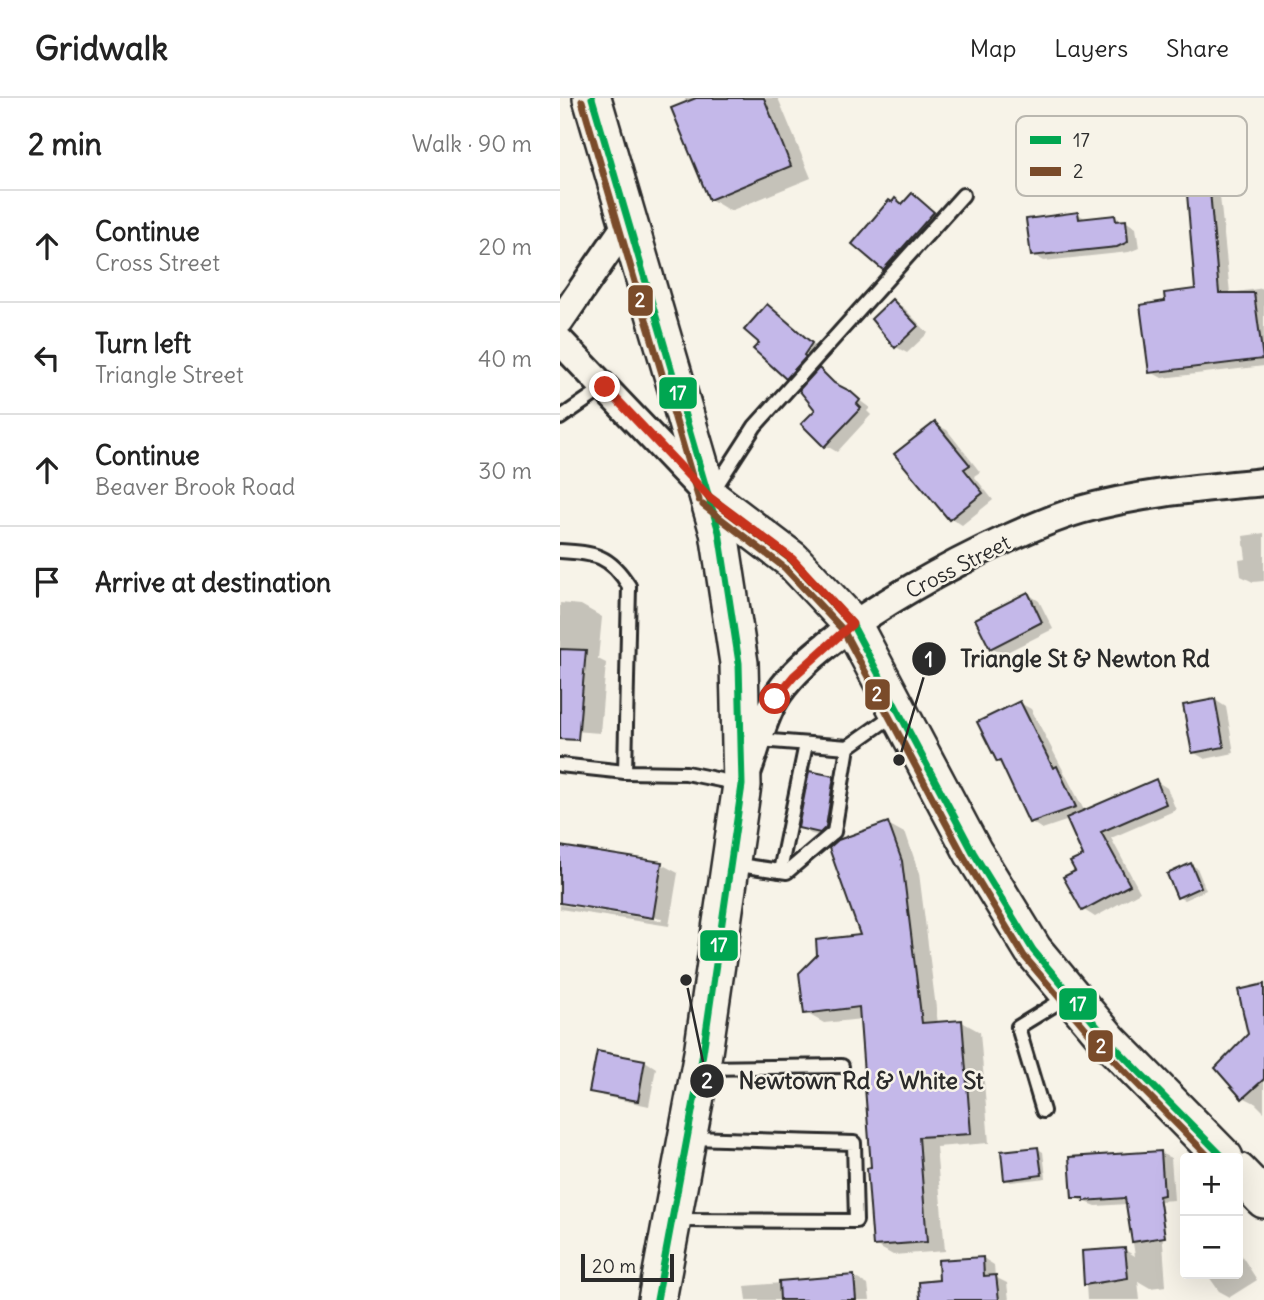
<!DOCTYPE html>
<meta charset="utf-8">
<style>
:root{--surface:#fff;--page:#f6f6f6;--text:#222;--muted:#767676;--line:#e0e0e0}
body{margin:0;font-family:Delius,sans-serif;background:var(--page);color:var(--text)}
.controls{position:absolute;right:21px;bottom:21px;display:grid;overflow:hidden;border-radius:7px;box-shadow:0 7px 28px #0002}
.controls button{width:63px;height:63px;display:grid;place-items:center;padding:0;border:0;border-bottom:2px solid var(--line);background:var(--surface);color:var(--text);font:35px sans-serif}
.scale{position:absolute;left:21px;bottom:18px;width:93px;box-sizing:border-box;padding-left:7px;border:4px solid #2b2b2b;border-top:0;font-size:19px;line-height:24px;white-space:nowrap;color:#2b2b2b;-webkit-text-stroke:5px #f7f3e8;paint-order:stroke}
.stop{position:absolute;width:21px;height:21px;margin:-16px;border:5px solid #c8321e;border-radius:50%;background:#fff}
.stop.end{background:#c8321e;border-color:#fff;box-shadow:0 2px 7px #0008}
.list{margin:0;padding:0;list-style:none}
h2{display:flex;justify-content:space-between;align-items:center;height:91px;margin:0;padding:0 28px;font-size:30px}
h2 small{font-size:23px;font-weight:400;color:var(--muted)}
.list li{display:grid;grid-template-columns:46px 1fr auto;gap:21px;align-items:center;box-sizing:border-box;height:112px;padding:0 28px;border-top:2px solid var(--line)}
.list b{display:block;font-size:26px;white-space:nowrap}
.list p{margin:0;font-size:23px;white-space:nowrap;color:var(--muted)}
.list em{font-size:23px;font-style:normal;color:var(--muted)}
.icon{flex:none;width:38px;height:38px;fill:none;stroke:currentColor;stroke-width:2;stroke-linecap:round;stroke-linejoin:round}
.map{position:relative;flex:none;width:704px;height:1202px;overflow:hidden}
header{display:flex;align-items:center;gap:42px;box-sizing:border-box;height:98px;padding:0 35px;background:var(--surface);border-bottom:2px solid var(--line)}
header strong{font-size:33px}
nav{display:flex;gap:38px;margin-inline-start:auto;font-size:24px}
main{display:flex}
aside{flex:1;background:var(--surface)}
.map>svg:first-child{display:block}
.shadow{fill:#0003}
.building{fill:#c4b8e9;stroke:#2b2b2b;stroke-width:2}
.lines{fill:none;stroke-linecap:round;stroke-linejoin:round}
.lane-casing{stroke:#2b2b2b;stroke-width:18}
.street-casing{stroke:#2b2b2b;stroke-width:32}
.secondary-casing{stroke:#2b2b2b;stroke-width:42}
.lane{stroke:#f7f3e8;stroke-width:12}
.street{stroke:#f7f3e8;stroke-width:26}
.secondary{stroke:#f7f3e8;stroke-width:37}
.bus-1-casing{stroke:#f7f3e8;stroke-width:12}
.bus-2-casing{stroke:#f7f3e8;stroke-width:12}
.bus-1{stroke:#00a651;stroke-width:7}
.bus-2{stroke:#7a4b2a;stroke-width:7}
.route{stroke:#c8321e;stroke-width:9}
.labels{text-anchor:middle;stroke-width:5;stroke-linejoin:round;paint-order:stroke}
.street-label{font-size:21px;fill:#2b2b2b;stroke:#f7f3e8}
.key{fill:#f7f3e8;stroke:#bab7af;stroke-width:2}
.key-label{font-size:19px;fill:#2b2b2b}
.leader{fill:none;stroke:#2b2b2b;stroke-width:2.5}
.callout-dot{fill:#2b2b2b;stroke:#f7f3e8;stroke-width:2.5}
.mark-label{font-size:21px;text-anchor:middle;font-weight:bold;fill:#fff}
.callout-label{font-size:23px;text-anchor:middle;font-weight:bold;fill:#2b2b2b;stroke:#f7f3e8;stroke-width:5;stroke-linejoin:round;paint-order:stroke}
.line-badge{stroke:#f7f3e8;stroke-width:2.5}
.badge-label{font-size:19px;text-anchor:middle;font-weight:bold;fill:#fff}
</style>
<header>
<strong>Gridwalk</strong>
<nav><a>Map</a><a>Layers</a><a>Share</a></nav>
</header>
<main>
<aside>
<h2>2 min<small>Walk · 90 m</small></h2>
<ul class="list">
<li><svg class="icon" aria-label="ahead" viewBox="0 0 24 24"><path d="M12 20V5M6 11l6-6 6 6"/></svg><div><b>Continue</b><p>Cross Street</p></div><em>20 m</em></li>
<li><svg class="icon" aria-label="left" viewBox="0 0 24 24"><path d="M17 20v-9H6M10 6l-5 5 5 5"/></svg><div><b>Turn left</b><p>Triangle Street</p></div><em>40 m</em></li>
<li><svg class="icon" aria-label="ahead" viewBox="0 0 24 24"><path d="M12 20V5M6 11l6-6 6 6"/></svg><div><b>Continue</b><p>Beaver Brook Road</p></div><em>30 m</em></li>
<li><svg class="icon" aria-label="arrive" viewBox="0 0 24 24"><path d="M6 21V4h12l-3 4 3 4H6"/></svg><div><b>Arrive at destination</b></div></li>
</ul>
</aside>
<div class="map">
<svg width="704" height="1202" viewBox="0 0 704 1202">
<rect width="100%" height="100%" fill="#f7f3e8"/>
<filter id="ink" filterUnits="userSpaceOnUse"><feTurbulence type="fractalNoise" baseFrequency=".0143" numOctaves="2"/><feDisplacementMap in="SourceGraphic" scale="14" xChannelSelector="R" yChannelSelector="G"/><feConvolveMatrix kernelMatrix="1 2 1 2 8 2 1 2 1" color-interpolation-filters="sRGB"/></filter>
<g filter="url(#ink)">
<g class="shadow">
<path d="M 125,0 L 218,0 L 251,80 L 170,113 L 150,101 Z"/>
<path d="M 647,72 L 658,79 L 670,195 L 704,190 L 704,268 L 602,280 L 591,274 L 607,204 L 637,193 Z"/>
<path d="M 352,97 L 384,121 L 336,177 L 295,146 Z"/>
<path d="M 518,116 L 528,122 L 555,119 L 565,123 L 576,130 L 579,150 L 569,154 L 484,163 L 472,156 Z"/>
<path d="M 332,203 L 343,209 L 368,235 L 347,255 L 336,249 Z"/>
<path d="M 207,208 L 262,253 L 238,286 L 227,279 L 202,245 Z"/>
<path d="M 259,273 L 310,310 L 307,313 L 311,317 L 277,354 L 265,347 L 257,312 Z"/>
<path d="M 375,326 L 387,332 L 420,374 L 414,378 L 433,402 L 402,427 L 391,420 Z"/>
<path d="M 704,435 L 704,483 L 693,484 L 681,478 L 679,462 L 686,461 L 683,438 Z"/>
<path d="M 468,496 L 479,503 L 493,531 L 443,556 L 432,549 Z"/>
<path d="M 0,505 L 21,507 L 42,519 L 38,561 L 46,565 L 40,635 L 0,632 Z"/>
<path d="M 655,602 L 666,609 L 674,655 L 645,661 L 633,654 Z"/>
<path d="M 460,605 L 471,611 L 525,714 L 596,683 L 607,690 L 616,712 L 551,740 L 580,794 L 535,819 L 524,812 L 505,780 L 517,773 L 525,759 L 509,722 L 482,731 L 471,724 L 443,666 L 438,663 Z"/>
<path d="M 274,680 L 285,686 L 272,740 L 251,736 L 240,729 Z"/>
<path d="M 328,726 L 346,736 L 359,775 L 378,926 L 402,924 L 420,934 L 429,1045 L 376,1049 L 385,1153 L 333,1157 L 315,1147 L 313,1071 L 302,921 L 264,925 L 246,915 L 303,838 Z"/>
<path d="M 0,750 L 101,766 L 118,775 L 109,828 L 0,811 L 0,807 L 101,823 L 102,820 L 0,804 Z"/>
<path d="M 631,767 L 637,770 L 646,792 L 624,802 L 618,799 Z"/>
<path d="M 704,888 L 704,1014 L 695,1005 L 683,999 L 668,956 L 696,931 L 680,893 Z"/>
<path d="M 38,955 L 85,963 L 96,970 L 89,1008 L 43,998 L 32,991 Z"/>
<path d="M 478,1051 L 483,1054 L 486,1080 L 451,1084 L 446,1081 Z"/>
<path d="M 600,1055 L 611,1060 L 614,1102 L 600,1103 L 606,1188 L 590,1190 L 578,1183 L 580,1202 L 527,1202 L 524,1155 L 565,1152 L 575,1158 L 567,1106 L 536,1108 L 513,1099 Z"/>
<path d="M 678,1152 L 697,1182 L 670,1199 L 659,1193 L 647,1176 L 678,1176 Z"/>
<path d="M 423,1160 L 434,1167 L 435,1179 L 447,1185 L 449,1202 L 375,1202 Z"/>
<path d="M 294,1179 L 308,1187 L 310,1202 L 187,1202 L 185,1188 Z"/>
</g>
<g class="building">
<path d="M 136,0 L 204,0 L 231,68 L 149,102 L 111,10 Z"/>
<path d="M 648,70 L 659,195 L 694,195 L 703,261 L 589,275 L 580,207 L 605,203 L 604,195 L 635,191 L 625,72 Z"/>
<path d="M 352,95 L 374,114 L 323,172 L 292,146 L 329,102 L 332,104 L 335,100 L 342,106 Z"/>
<path d="M 518,114 L 519,121 L 555,117 L 556,123 L 566,122 L 568,144 L 557,149 L 471,158 L 466,121 Z"/>
<path d="M 332,201 L 358,228 L 335,250 L 311,221 Z"/>
<path d="M 207,206 L 252,245 L 244,257 L 246,259 L 226,281 L 193,251 L 199,245 L 184,232 Z"/>
<path d="M 259,270 L 274,285 L 290,293 L 300,302 L 297,306 L 301,310 L 264,349 L 241,326 L 255,312 L 239,292 Z"/>
<path d="M 375,324 L 410,367 L 404,371 L 423,395 L 389,422 L 334,356 Z"/>
<path d="M 468,494 L 482,524 L 430,551 L 415,521 Z"/>
<path d="M 0,551 L 26,552 L 18,642 L 0,641 Z"/>
<path d="M 655,601 L 664,649 L 632,655 L 623,607 Z"/>
<path d="M 460,603 L 493,670 L 497,668 L 516,709 L 469,725 L 440,663 L 437,664 L 417,624 Z"/>
<path d="M 249,673 L 274,678 L 266,729 L 260,735 L 238,730 Z"/>
<path d="M 596,681 L 606,706 L 541,734 L 570,787 L 522,813 L 503,779 L 515,773 L 510,764 L 523,758 L 506,720 Z"/>
<path d="M 328,724 L 342,763 L 362,925 L 402,922 L 411,1036 L 359,1039 L 367,1144 L 313,1148 L 307,1070 L 311,1069 L 299,909 L 244,916 L 239,875 L 257,857 L 256,842 L 300,837 L 269,750 L 278,742 Z"/>
<path d="M 0,748 L 102,764 L 93,820 L 0,805 Z"/>
<path d="M 631,765 L 641,789 L 617,800 L 607,776 Z"/>
<path d="M 704,886 L 704,981 L 682,1001 L 655,970 L 688,936 L 678,892 Z"/>
<path d="M 37,953 L 85,962 L 78,1003 L 29,994 Z"/>
<path d="M 478,1049 L 482,1077 L 444,1082 L 441,1053 Z"/>
<path d="M 601,1053 L 604,1097 L 599,1098 L 605,1139 L 572,1144 L 565,1100 L 524,1103 L 524,1100 L 512,1100 L 509,1059 Z"/>
<path d="M 565,1150 L 568,1180 L 524,1187 L 522,1153 Z"/>
<path d="M 423,1159 L 424,1178 L 436,1177 L 439,1202 L 360,1202 L 359,1184 L 379,1182 L 378,1162 Z"/>
<path d="M 294,1177 L 296,1202 L 220,1202 L 219,1183 Z"/>
</g>
<g class="lines">
<g class="lane-casing">
<g id="lane">
<path d="M 0,320 L 45,289"/>
<path d="M 153,393 L 195,328 L 403,97"/>
<path d="M 0,453 C 35,455 50,457 69,488 L 65,674"/>
<path d="M 288,649 L 336,615"/>
<path d="M 0,667 L 65,674 L 126,675 L 180,686"/>
<path d="M 172,766 L 227,774 L 274,734 L 288,649 L 199,642"/>
<path d="M 220,773 L 246,646"/>
<path d="M 145,970 L 282,968"/>
<path d="M 483,1013 L 458,929 L 507,899"/>
<path d="M 114,1122 L 296,1123 L 294,1045 L 132,1040"/>
</g>
</g>
<g class="street-casing">
<g id="street">
<path d="M 0,223 L 68,124"/>
<path d="M 0,243 L 145,395"/>
<path d="M 187,675 C 196,652 202,622 215,601 C 257,530 441,436 520,412 C 579,395 643,390 704,384"/>
</g>
</g>
<g class="secondary-casing">
<g id="secondary">
<path d="M 32,0 L 159,434 L 179,565 L 182,687 L 143,955 L 97,1202"/>
<path d="M 149,399 L 232,462 L 292,526 L 413,754 L 473,852 L 550,944 L 664,1060"/>
<path d="M 678,1074 L 704,1101"/>
</g>
</g>
<use href="#lane" class="lane"/>
<use href="#street" class="street"/>
<use href="#secondary" class="secondary"/>
<g class="bus-1-casing">
<g id="bus-1">
<path d="M 32,0 L 159,434 L 179,565 L 182,687 L 143,955 L 97,1202"/>
<path d="M 149,399 L 232,462 L 292,526 L 413,754 L 473,852 L 550,944 L 664,1060"/>
</g>
</g>
<g class="bus-2-casing">
<g id="bus-2">
<path d="M 22,3 L 139,402"/>
<path d="M 143,407 L 225,470 L 283,532 L 404,759 L 464,858 L 543,951 L 650,1060"/>
</g>
</g>
<use href="#bus-1" class="bus-1"/>
<use href="#bus-2" class="bus-2"/>
</g>
</g>
<g class="lines" filter="url(#ink)">
<path class="route" d="M 45,289 L 149,399 L 232,461 L 292,526 L 234,578 L 215,601"/>
</g>
<g class="labels">
<g class="street-label">
<text transform="translate(398 469) rotate(-27)" y="7">Cross Street</text>
</g>
</g>
<rect x="456" y="18" width="231" height="80" rx="10" class="key"/>
<rect x="470" y="38" width="31" height="8" fill="#00a651"/>
<rect x="470" y="69" width="31" height="9" fill="#7a4b2a"/>
<g class="key-label">
<text x="513" y="49">17</text>
<text x="513" y="80">2</text>
</g>
<path class="leader" d="M339 662L369 561M126 882L147 983"/>
<g class="callout-dot">
<circle cx="339" cy="662" r="7"/>
<circle cx="126" cy="882" r="7"/>
<circle cx="369" cy="561" r="18"/>
<circle cx="147" cy="983" r="18"/>
</g>
<g class="mark-label">
<text x="369" y="569">1</text>
<text x="147" y="990">2</text>
</g>
<g class="callout-label">
<text x="525" y="569">Triangle St &amp; Newton Rd</text>
<text x="301" y="991">Newtown Rd &amp; White St</text>
</g>
<g class="line-badge">
<rect x="67" y="186" width="27" height="33" rx="7" fill="#7a4b2a"/>
<rect x="98" y="278" width="40" height="34" rx="7" fill="#00a651"/>
<rect x="304" y="580" width="27" height="33" rx="7" fill="#7a4b2a"/>
<rect x="139" y="831" width="40" height="33" rx="7" fill="#00a651"/>
<rect x="498" y="889" width="40" height="34" rx="7" fill="#00a651"/>
<rect x="527" y="931" width="27" height="34" rx="7" fill="#7a4b2a"/>
</g>
<g class="badge-label">
<text x="80" y="209">2</text>
<text x="118" y="302">17</text>
<text x="317" y="603">2</text>
<text x="159" y="854">17</text>
<text x="518" y="913">17</text>
<text x="541" y="955">2</text>
</g>
</svg>
<div class="controls">
<button>+</button>
<button>−</button>
</div>
<div class="scale">20 m</div>
<div class="stop" style="left:215px;top:601px"></div>
<div class="stop end" style="left:45px;top:289px"></div>
</div>
</main>
